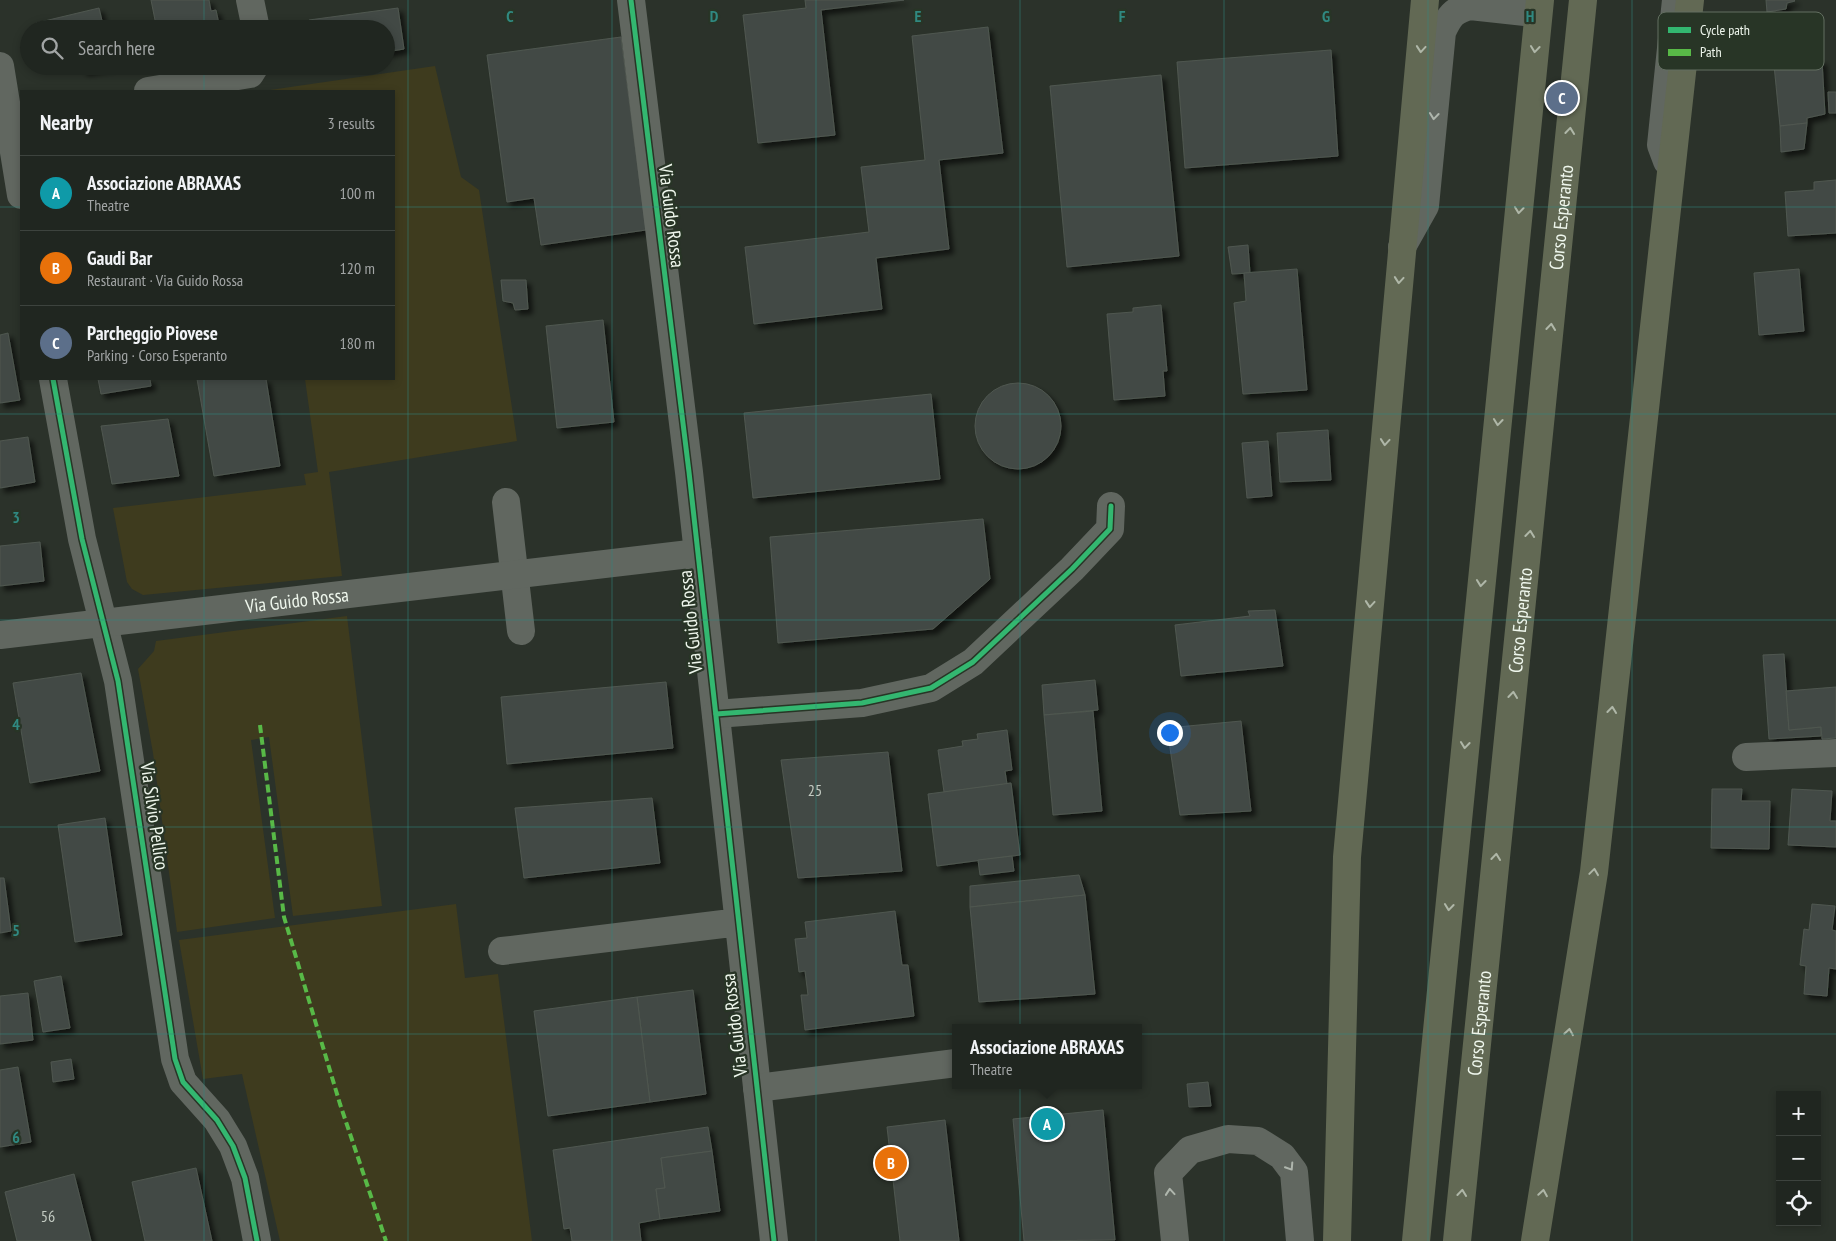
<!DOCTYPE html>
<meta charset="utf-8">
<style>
:root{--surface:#202620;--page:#282e29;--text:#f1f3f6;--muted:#a2a5a5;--line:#3d433e;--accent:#0b8043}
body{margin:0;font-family:"PT Sans Narrow",sans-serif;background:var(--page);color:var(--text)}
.controls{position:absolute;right:15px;bottom:15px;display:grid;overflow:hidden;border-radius:0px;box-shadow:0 2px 8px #0003}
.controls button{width:45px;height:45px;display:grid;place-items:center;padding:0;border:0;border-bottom:1px solid var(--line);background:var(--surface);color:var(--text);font:25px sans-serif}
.you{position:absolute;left:1169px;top:732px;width:18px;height:18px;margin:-12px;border:4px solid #fff;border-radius:50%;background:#1a73e8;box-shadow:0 0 0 8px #1a73e833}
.badge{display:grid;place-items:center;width:32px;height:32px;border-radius:50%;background:var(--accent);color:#fff;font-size:16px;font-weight:700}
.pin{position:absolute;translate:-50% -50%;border:2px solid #fff;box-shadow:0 1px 5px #0006}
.popup{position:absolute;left:952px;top:1024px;width:190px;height:65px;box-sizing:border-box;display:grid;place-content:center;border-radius:0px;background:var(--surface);filter:drop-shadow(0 1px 4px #0005);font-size:16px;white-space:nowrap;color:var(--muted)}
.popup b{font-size:19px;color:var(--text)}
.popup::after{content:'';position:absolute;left:50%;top:100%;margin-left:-10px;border:10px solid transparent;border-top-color:var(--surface)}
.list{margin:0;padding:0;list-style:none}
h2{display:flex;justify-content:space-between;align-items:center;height:65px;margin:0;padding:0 20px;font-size:21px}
h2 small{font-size:16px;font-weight:400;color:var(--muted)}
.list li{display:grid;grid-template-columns:32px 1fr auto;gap:15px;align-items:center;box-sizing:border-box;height:75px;padding:0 20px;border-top:1px solid var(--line)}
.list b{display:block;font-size:19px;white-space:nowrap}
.list p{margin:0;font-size:16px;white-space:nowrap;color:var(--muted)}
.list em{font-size:16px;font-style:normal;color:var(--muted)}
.icon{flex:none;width:28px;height:28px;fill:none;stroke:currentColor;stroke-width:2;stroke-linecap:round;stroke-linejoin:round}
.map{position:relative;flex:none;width:1836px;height:1241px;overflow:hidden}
.search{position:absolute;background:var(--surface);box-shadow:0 2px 8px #0003;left:20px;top:20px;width:375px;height:55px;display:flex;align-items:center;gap:12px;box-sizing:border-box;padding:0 18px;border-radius:28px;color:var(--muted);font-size:19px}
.panel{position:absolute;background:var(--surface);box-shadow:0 2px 8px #0003;left:20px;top:90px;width:375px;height:290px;border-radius:0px}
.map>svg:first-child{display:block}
.green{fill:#3e3b1e}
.building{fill:#434a45;stroke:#4f5750;filter:url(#shadow)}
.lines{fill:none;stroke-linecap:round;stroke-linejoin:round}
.minor{stroke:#616760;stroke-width:28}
.highway{stroke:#626954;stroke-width:28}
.quiet{stroke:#58b947;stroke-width:4;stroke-dasharray:8 4;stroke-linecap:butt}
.cycleway-casing{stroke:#283526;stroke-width:8}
.cycleway{stroke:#33b770;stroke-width:5}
.oneway{stroke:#afb7a8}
.oneway2{stroke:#afb6ad}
.grid{fill:none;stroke:#308981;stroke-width:1;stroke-opacity:0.55}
.labels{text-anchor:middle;stroke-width:4.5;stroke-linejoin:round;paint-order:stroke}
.number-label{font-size:16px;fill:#c3cbc2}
.street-label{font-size:19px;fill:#eef6ec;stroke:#283526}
.key{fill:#283526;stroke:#636f61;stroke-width:1}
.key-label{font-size:14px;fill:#eef6ec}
.grid-label{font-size:16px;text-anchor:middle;font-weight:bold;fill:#308981;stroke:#283526;stroke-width:4.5;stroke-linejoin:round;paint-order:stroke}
</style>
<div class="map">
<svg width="1836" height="1241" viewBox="0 0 1836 1241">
<defs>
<filter id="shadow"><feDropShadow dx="4.5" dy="4.5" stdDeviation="2.5" flood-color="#0009"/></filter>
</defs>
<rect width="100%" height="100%" fill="#2b322a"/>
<g class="green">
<path d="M 435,66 L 461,177 L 479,190 L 517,441 L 329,472 L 342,576 L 143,595 L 132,589 L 127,582 L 113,508 L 306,485 L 304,474 L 318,472 L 305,379 L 394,379 L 394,91 L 263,91 Z"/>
<path d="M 347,616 L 382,906 L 293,916 L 269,737 L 251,740 L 275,918 L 177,932 L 153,753 L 138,669 L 154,651 L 156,641 Z"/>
<path d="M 456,904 L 465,978 L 498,974 L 532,1241 L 280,1241 L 242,1074 L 203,1079 L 179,940 Z"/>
</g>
<g class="building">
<path d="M 151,0 L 209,0 L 211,11 L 216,10 L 220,29 L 159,29 L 159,25 L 156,25 Z"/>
<path d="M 805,0 L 904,0 L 821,10 L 835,135 L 758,143 L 743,15 L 806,8 Z"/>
<path d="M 1766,0 L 1794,0 L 1795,1 L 1787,3 L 1786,9 L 1767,12 Z"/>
<path d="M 99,8 L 104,29 L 37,29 L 36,23 Z"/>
<path d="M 398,8 L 404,49 L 386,52 L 386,29 L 310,29 L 309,20 Z"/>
<path d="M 1796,14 L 1800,45 L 1778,48 L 1773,18 Z"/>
<path d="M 988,27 L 1003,153 L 939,160 L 949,249 L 876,258 L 882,309 L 754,324 L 745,247 L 869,232 L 861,167 L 925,160 L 912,36 Z"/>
<path d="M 621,37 L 646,230 L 541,245 L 534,198 L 507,202 L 487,55 Z"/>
<path d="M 1331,50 L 1338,156 L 1185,168 L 1177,62 Z"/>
<path d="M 1798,53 L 1800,62 L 1822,60 L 1825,114 L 1807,118 L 1807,123 L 1780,126 L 1773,55 Z"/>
<path d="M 82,66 L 111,66 L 83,71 Z"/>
<path d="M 1161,75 L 1179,256 L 1067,267 L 1050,86 Z"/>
<path d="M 1828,92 L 1836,92 L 1836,113 L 1829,113 Z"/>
<path d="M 1807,123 L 1804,149 L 1781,152 L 1780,126 Z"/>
<path d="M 1836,180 L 1836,233 L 1788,236 L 1785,192 L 1814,190 L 1814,182 Z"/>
<path d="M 1248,245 L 1250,273 L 1232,274 L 1228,247 Z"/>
<path d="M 1297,269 L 1307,390 L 1243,394 L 1234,303 L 1246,301 L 1244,273 Z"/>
<path d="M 1799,269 L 1804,331 L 1759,335 L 1754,273 Z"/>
<path d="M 501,280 L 526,280 L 528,309 L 515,310 L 513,303 L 503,301 Z"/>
<path d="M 1161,305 L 1167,371 L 1163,371 L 1165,396 L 1114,400 L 1107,314 L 1133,312 L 1133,308 Z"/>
<path d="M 603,320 L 614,422 L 557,428 L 546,326 Z"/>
<path d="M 8,333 L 20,400 L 0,403 L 0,335 Z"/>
<path d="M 98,379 L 150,379 L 151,386 L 101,394 Z"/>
<path d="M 197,379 L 266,379 L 280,466 L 214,476 Z"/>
<circle cx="1018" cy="426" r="43"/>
<path d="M 931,394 L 940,479 L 753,498 L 744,413 Z"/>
<path d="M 168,419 L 179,476 L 112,484 L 101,426 Z"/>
<path d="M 1328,430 L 1331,480 L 1280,482 L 1277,433 Z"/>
<path d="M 28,437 L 35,482 L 0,488 L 0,441 Z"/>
<path d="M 1268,441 L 1272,496 L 1247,498 L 1242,443 Z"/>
<path d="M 983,519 L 990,579 L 933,629 L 778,643 L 770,537 Z"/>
<path d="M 40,542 L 44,581 L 0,586 L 0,546 Z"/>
<path d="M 1275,610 L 1283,666 L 1181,676 L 1175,625 L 1250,616 L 1248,611 Z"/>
<path d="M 1784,654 L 1789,730 L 1821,727 L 1821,736 L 1769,739 L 1763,655 Z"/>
<path d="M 81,673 L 100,771 L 30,783 L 13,683 Z"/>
<path d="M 1095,680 L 1098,710 L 1044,715 L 1042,685 Z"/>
<path d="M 666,682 L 673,748 L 507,764 L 501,697 Z"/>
<path d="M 1836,687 L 1836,738 L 1822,739 L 1821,727 L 1789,730 L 1786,691 Z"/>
<path d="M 1093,711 L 1102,811 L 1053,815 L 1044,715 Z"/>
<path d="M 1241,721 L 1251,811 L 1180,815 L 1167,728 Z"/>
<path d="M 1007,730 L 1012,770 L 1005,771 L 1007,784 L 944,792 L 938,750 L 963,746 L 962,741 L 978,739 L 977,734 Z"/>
<path d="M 888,752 L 902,871 L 798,878 L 781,760 Z"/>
<path d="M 1011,783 L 1020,855 L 937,866 L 928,794 Z"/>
<path d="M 1712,789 L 1742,789 L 1741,801 L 1770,801 L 1769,849 L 1711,848 Z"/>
<path d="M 1792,789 L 1832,791 L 1830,821 L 1836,821 L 1836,847 L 1788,845 Z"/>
<path d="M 652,798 L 660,863 L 524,878 L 515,808 Z"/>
<path d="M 105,818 L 122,935 L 75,942 L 58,825 Z"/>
<path d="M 1012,856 L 1014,871 L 980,875 L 978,860 Z"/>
<path d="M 1079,875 L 1085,895 L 970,907 L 970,886 Z"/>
<path d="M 0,878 L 4,878 L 11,931 L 0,933 Z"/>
<path d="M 1085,895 L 1095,994 L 979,1002 L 970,907 Z"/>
<path d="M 1812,904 L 1835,906 L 1832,930 L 1836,931 L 1836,969 L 1829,968 L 1827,996 L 1804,994 L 1806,966 L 1800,965 L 1804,929 L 1809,930 Z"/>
<path d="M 895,911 L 902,965 L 908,965 L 914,1016 L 805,1030 L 801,995 L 808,995 L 805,971 L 799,972 L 795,939 L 807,938 L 805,922 Z"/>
<path d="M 61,976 L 70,1028 L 43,1032 L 34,981 Z"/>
<path d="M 693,990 L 706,1094 L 650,1102 L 637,997 Z"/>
<path d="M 28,993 L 33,1040 L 0,1044 L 0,996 Z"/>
<path d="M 637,997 L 650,1102 L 548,1116 L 534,1011 Z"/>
<path d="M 71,1059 L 74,1079 L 53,1082 L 51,1062 Z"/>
<path d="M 18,1067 L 31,1142 L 0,1147 L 0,1070 Z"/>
<path d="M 1208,1082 L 1211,1106 L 1189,1107 L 1187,1084 Z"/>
<path d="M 1103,1110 L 1115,1240 L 1024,1241 L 1013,1119 Z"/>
<path d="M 945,1120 L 959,1241 L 900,1241 L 887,1127 Z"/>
<path d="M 708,1127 L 712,1151 L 661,1158 L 665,1188 L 656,1189 L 660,1219 L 639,1223 L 641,1241 L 572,1241 L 570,1228 L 564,1229 L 553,1150 Z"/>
<path d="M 712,1151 L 720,1211 L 660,1219 L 656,1189 L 665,1188 L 661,1158 Z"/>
<path d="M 196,1168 L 212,1241 L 145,1241 L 132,1182 Z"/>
<path d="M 74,1174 L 91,1241 L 17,1241 L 5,1192 Z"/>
</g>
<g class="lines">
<g class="minor">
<path d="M 250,0 L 256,29"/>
<path d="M 631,0 L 689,472 L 774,1241"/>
<path d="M 0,66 L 21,195"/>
<path d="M 148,91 L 250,74 L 255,66"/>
<path d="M 1667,161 L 1661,145 L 1676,0"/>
<path d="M 1402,247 L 1425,206 L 1442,32 C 1449,17 1453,10 1470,6 L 1533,13"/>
<path d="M 53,379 L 82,539 L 118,681 L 175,1059 L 183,1082 L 217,1120 L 233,1146 L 245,1178 L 257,1241"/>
<path d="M 506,502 L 521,631"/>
<path id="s1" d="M 0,635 L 698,553"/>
<path d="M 716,714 L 862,703 L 931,688 L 973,662 L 1072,569 L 1110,529 L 1111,506"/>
<path d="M 1746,757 L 1836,753"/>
<path d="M 502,951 L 723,924 L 737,924"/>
<path d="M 757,1088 L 956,1063"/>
<path d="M 1175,1241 L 1168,1173 L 1190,1150 L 1228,1139 L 1258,1141 L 1282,1156 L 1294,1172 L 1300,1241"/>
</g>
<g class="highway">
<path d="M 1337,1241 L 1347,857 L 1425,0"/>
<path d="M 1416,1241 L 1540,0"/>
<path id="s2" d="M 1457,1241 L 1583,0"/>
<path d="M 1535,1241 L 1594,872 L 1690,0"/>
</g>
<path class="quiet" d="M 260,725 L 284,917 L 340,1104 L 386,1241"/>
<g class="cycleway-casing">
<g id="cycleway">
<path d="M 631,0 L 689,472 L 774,1241"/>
<path d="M 53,379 L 82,539 L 118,681 L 175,1059 L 183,1082 L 217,1120 L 233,1146 L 245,1178 L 257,1241"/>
<path d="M 716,714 L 862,703 L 931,688 L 973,662 L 1072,569 L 1110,529 L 1111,506"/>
</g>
</g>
<use href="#cycleway" class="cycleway"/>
</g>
<defs><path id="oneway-chevron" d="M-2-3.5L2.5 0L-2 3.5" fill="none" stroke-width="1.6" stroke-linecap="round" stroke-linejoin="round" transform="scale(1.25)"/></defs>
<g class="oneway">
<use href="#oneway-chevron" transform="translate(1421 49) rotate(95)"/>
<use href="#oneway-chevron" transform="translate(1535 49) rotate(96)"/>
<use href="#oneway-chevron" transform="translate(1570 131) rotate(-84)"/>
<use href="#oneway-chevron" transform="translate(1519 210) rotate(96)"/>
<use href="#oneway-chevron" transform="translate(1399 280) rotate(95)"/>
<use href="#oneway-chevron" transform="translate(1551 327) rotate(-84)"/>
<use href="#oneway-chevron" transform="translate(1498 422) rotate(96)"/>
<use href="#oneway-chevron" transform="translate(1385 442) rotate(95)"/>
<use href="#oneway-chevron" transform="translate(1530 534) rotate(-84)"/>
<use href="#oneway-chevron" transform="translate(1481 583) rotate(96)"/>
<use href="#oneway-chevron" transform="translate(1370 604) rotate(95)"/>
<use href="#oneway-chevron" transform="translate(1513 695) rotate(-84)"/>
<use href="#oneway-chevron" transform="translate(1612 710) rotate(-84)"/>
<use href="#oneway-chevron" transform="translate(1465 745) rotate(96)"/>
<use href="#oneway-chevron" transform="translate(1496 857) rotate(-84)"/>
<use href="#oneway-chevron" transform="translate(1594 872) rotate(-82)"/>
<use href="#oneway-chevron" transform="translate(1449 907) rotate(96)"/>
<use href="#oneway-chevron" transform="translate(1569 1032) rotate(-81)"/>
<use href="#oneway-chevron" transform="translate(1462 1193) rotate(-84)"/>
<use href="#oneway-chevron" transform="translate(1543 1193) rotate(-81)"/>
</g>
<g class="oneway2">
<use href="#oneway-chevron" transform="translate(1434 116) rotate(96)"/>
<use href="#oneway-chevron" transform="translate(1290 1167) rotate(57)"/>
<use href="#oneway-chevron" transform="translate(1170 1192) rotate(-95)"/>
</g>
<path class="grid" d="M 204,0 L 204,29M 408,0 L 408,1241M 612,0 L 612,1241M 816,0 L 816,1241M 1020,0 L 1020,1241M 1224,0 L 1224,1241M 1428,0 L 1428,1241M 1632,0 L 1632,1241M 204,66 L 204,91M 0,207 L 21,207M 394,207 L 1836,207M 204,379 L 204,1241M 0,414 L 1836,414M 0,620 L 1836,620M 0,827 L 1836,827M 0,1034 L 1836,1034"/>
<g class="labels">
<g class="number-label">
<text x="815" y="796">25</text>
<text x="48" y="1222">56</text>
</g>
<g class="street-label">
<text transform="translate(672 216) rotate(83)" y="7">Via Guido Rossa</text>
<text dy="7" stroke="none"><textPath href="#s2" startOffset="1029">Corso Esperanto</textPath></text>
<text dy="7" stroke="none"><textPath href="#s1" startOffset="299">Via Guido Rossa</textPath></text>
<text dy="7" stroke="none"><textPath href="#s2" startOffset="624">Corso Esperanto</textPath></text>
<text transform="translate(690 622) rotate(-96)" y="7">Via Guido Rossa</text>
<text transform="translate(155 816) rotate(82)" y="7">Via Silvio Pellico</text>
<text dy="7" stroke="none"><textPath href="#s2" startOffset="219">Corso Esperanto</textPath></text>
<text transform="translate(734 1025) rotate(-97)" y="7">Via Guido Rossa</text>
</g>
</g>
<rect x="1658" y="12" width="166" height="58" rx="8" class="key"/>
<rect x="1668" y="27" width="23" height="6" fill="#33b770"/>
<rect x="1668" y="49" width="23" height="7" fill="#58b947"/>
<g class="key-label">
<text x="1700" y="35">Cycle path</text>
<text x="1700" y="57">Path</text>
</g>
<g class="grid-label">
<text x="510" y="22">C</text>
<text x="714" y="22">D</text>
<text x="918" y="22">E</text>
<text x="1122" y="22">F</text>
<text x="1326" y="22">G</text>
<text x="1530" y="22">H</text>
<text x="16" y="523">3</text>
<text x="16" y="730">4</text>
<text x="16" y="936">5</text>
<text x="16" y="1143">6</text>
</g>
</svg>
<div class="controls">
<button>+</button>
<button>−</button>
<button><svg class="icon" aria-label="locate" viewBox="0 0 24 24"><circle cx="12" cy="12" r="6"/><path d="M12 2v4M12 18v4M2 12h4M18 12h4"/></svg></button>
</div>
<div class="you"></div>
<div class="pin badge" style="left:1047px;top:1124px;background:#0f9aa8">A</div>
<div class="popup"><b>Associazione ABRAXAS</b>Theatre</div>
<div class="pin badge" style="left:891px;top:1163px;background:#e8710a">B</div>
<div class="pin badge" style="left:1562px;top:98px;background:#5c6f8a">C</div>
<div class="search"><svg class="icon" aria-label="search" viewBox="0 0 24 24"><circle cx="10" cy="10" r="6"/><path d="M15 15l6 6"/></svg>Search here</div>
<section class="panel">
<h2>Nearby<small>3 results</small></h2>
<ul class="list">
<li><span class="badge" style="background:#0f9aa8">A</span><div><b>Associazione ABRAXAS</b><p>Theatre</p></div><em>100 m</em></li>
<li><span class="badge" style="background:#e8710a">B</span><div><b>Gaudi Bar</b><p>Restaurant · Via Guido Rossa</p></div><em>120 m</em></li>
<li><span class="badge" style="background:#5c6f8a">C</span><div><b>Parcheggio Piovese</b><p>Parking · Corso Esperanto</p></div><em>180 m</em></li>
</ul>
</section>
</div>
